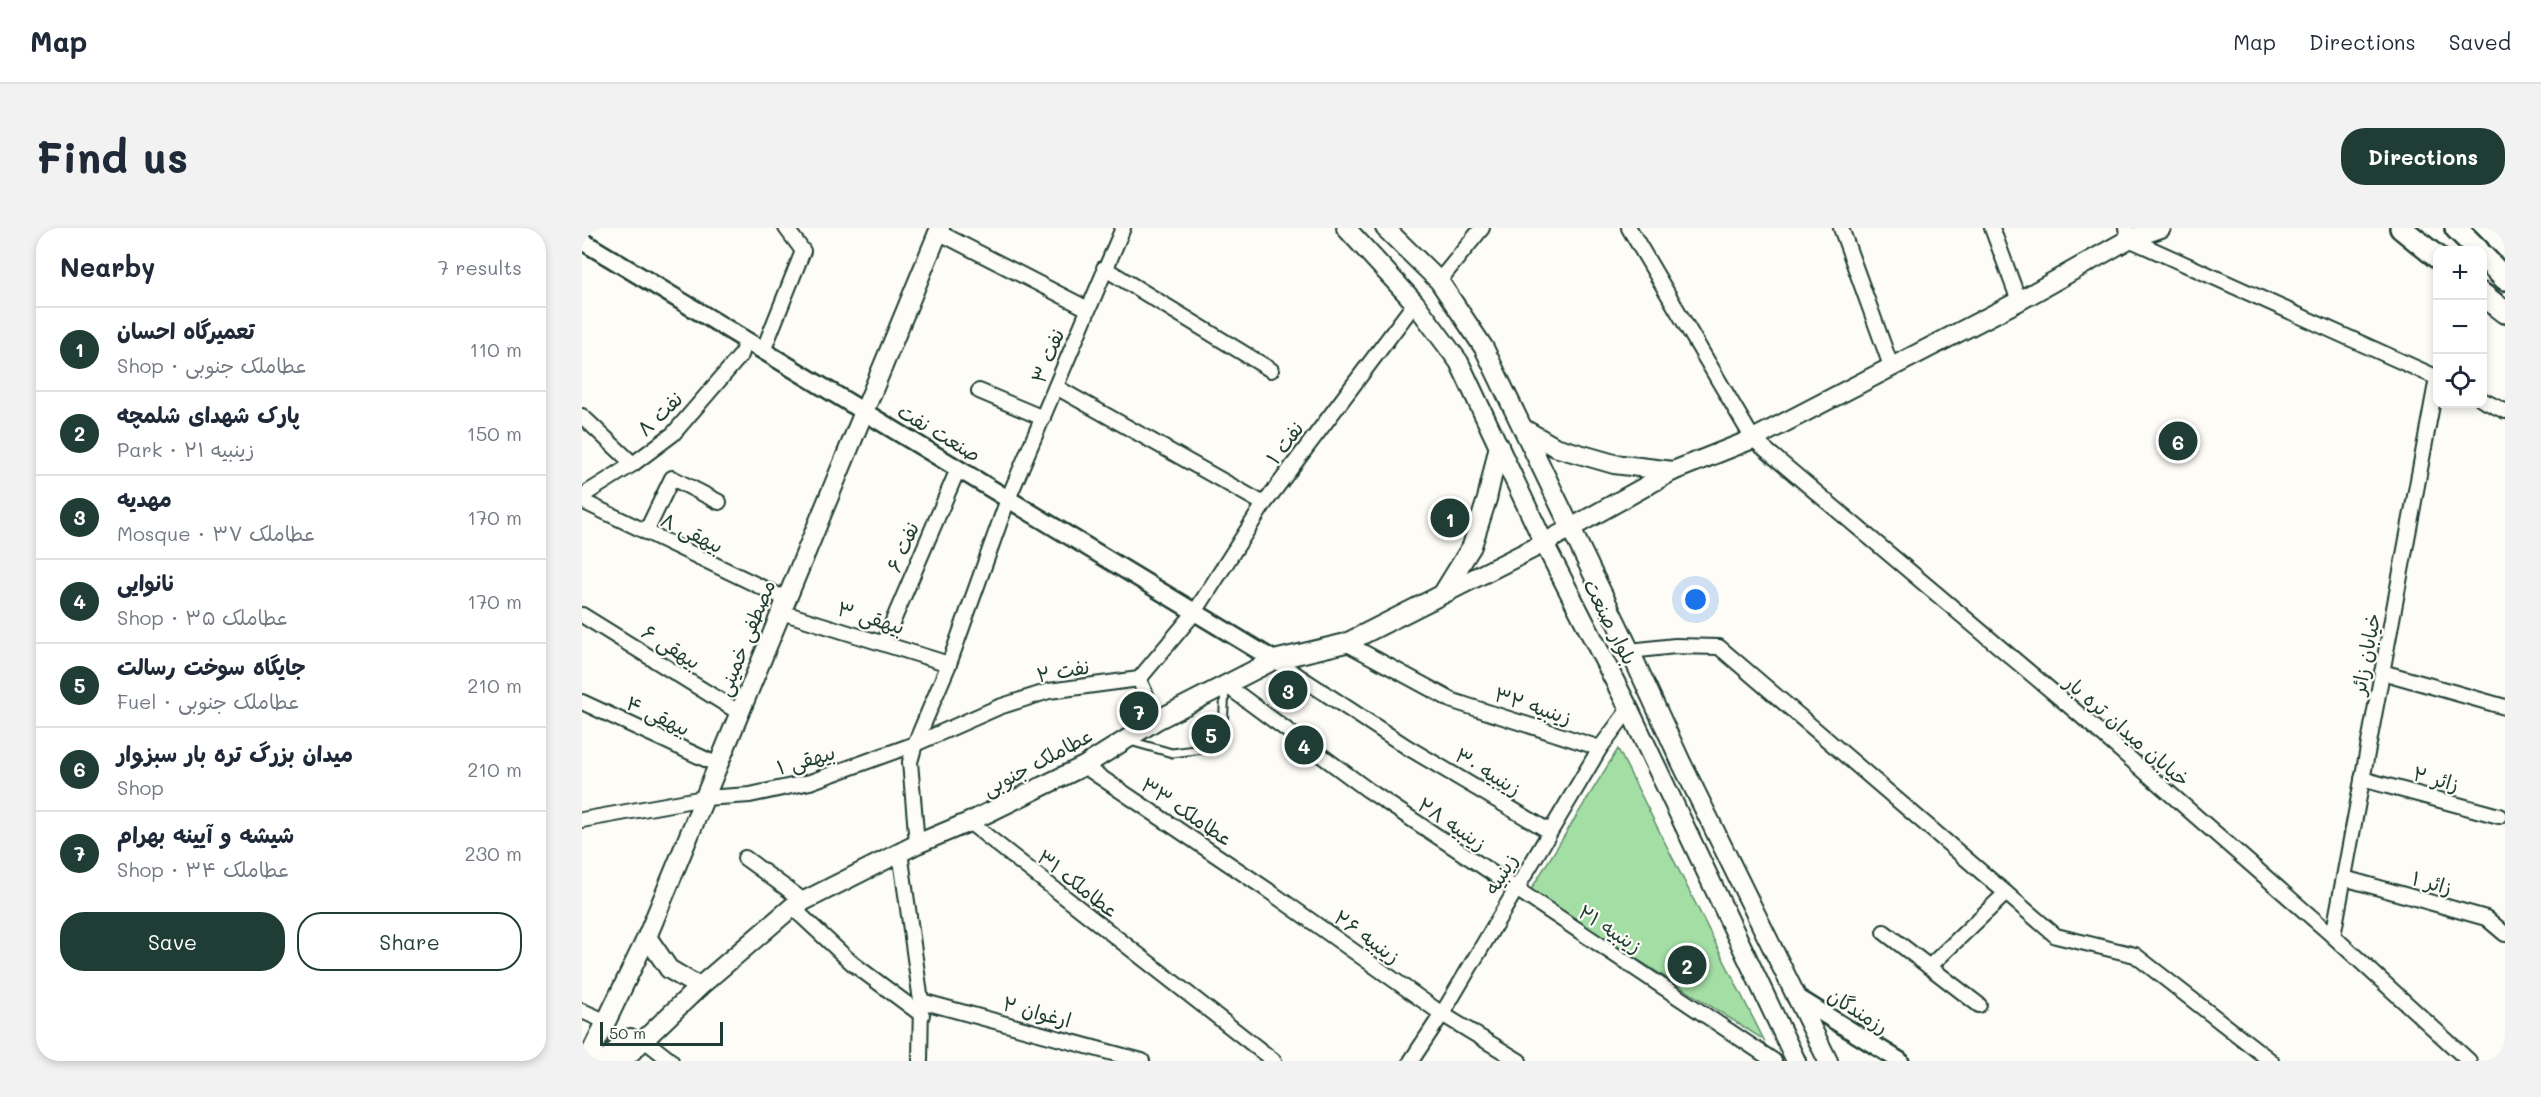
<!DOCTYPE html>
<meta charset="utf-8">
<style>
:root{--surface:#fff;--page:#f2f2f3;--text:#1f2937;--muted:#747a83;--line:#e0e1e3;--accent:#1f3d34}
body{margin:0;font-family:Mali,"Playpen Sans Arabic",sans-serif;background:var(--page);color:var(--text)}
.controls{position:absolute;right:18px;top:18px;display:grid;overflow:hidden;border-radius:12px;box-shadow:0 3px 9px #0003}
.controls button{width:54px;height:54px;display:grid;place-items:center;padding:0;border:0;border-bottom:2px solid var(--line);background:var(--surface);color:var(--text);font:30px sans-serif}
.scale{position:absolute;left:18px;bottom:15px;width:123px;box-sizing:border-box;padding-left:6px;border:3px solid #1f3d34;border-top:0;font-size:16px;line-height:21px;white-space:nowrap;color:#1f3d34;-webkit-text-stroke:4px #fdfcf7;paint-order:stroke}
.you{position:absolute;left:1114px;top:372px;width:21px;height:21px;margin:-15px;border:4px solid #fff;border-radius:50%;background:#1a73e8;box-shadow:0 0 0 9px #1a73e833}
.badge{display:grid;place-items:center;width:39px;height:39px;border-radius:50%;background:var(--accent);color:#fff;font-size:20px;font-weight:700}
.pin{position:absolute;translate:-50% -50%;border:3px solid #fff;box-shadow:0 2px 6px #0006}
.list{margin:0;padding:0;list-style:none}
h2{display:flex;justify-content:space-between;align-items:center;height:78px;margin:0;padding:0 24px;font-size:26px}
h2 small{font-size:20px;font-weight:400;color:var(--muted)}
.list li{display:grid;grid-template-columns:39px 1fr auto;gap:18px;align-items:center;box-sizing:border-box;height:84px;padding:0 24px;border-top:2px solid var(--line)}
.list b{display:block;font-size:22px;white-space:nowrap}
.list p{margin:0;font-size:20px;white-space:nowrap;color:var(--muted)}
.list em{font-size:20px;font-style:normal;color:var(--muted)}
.actions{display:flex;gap:12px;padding:18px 24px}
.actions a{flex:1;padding:14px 0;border:2px solid var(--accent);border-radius:24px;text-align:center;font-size:21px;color:var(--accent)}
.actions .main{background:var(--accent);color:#fff}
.icon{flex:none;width:33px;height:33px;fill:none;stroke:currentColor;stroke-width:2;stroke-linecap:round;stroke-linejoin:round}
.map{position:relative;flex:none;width:1923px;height:833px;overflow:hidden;border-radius:24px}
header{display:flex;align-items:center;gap:36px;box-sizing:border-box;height:84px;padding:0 30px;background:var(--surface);border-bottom:2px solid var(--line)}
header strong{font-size:28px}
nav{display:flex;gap:33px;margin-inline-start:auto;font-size:21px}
.intro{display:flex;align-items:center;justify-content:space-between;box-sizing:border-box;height:144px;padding:0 36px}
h1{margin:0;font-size:42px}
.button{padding:15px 27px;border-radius:24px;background:var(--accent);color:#fff;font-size:21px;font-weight:700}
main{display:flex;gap:36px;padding:0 36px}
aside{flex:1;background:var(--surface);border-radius:24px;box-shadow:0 3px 9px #0003}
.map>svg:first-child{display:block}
.green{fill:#a3dfa5;stroke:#618e6c;stroke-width:1.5}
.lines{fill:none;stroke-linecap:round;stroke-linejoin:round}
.service-casing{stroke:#1f3d34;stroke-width:11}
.minor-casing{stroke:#1f3d34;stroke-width:18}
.tertiary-casing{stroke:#1f3d34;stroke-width:21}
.secondary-casing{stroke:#1f3d34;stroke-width:22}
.trunk-casing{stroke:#1f3d34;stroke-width:26}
.service{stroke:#fdfcf7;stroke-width:7}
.minor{stroke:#fdfcf7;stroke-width:14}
.tertiary{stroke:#fdfcf7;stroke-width:16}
.secondary{stroke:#fdfcf7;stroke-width:18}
.trunk{stroke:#fdfcf7;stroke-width:21}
.labels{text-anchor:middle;stroke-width:4.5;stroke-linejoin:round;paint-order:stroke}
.street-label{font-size:20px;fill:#1f3d34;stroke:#fdfcf7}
</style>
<header>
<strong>Map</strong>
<nav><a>Map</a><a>Directions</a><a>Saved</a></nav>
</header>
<div class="intro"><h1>Find us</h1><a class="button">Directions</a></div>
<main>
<aside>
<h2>Nearby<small>7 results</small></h2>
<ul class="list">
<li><span class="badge">1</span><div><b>تعمیرگاه احسان</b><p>Shop · عطاملک جنوبی</p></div><em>110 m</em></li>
<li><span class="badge">2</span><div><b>پارک شهدای شلمچه</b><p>Park · زینبیه ۲۱</p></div><em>150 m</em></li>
<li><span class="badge">3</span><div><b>مهدیه</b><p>Mosque · عطاملک ۳۷</p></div><em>170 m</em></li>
<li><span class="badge">4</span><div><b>نانوایی</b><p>Shop · عطاملک ۳۵</p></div><em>170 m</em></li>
<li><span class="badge">5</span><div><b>جایگاه سوخت رسالت</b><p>Fuel · عطاملک جنوبی</p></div><em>210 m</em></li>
<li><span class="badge">6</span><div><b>میدان بزرگ تره بار سبزوار</b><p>Shop</p></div><em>210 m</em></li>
<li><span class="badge">7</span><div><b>شیشه و آیینه بهرام</b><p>Shop · عطاملک ۳۴</p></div><em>230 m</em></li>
</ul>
<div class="actions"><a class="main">Save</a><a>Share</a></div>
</aside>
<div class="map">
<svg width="1923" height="833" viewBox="0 0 1923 833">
<rect width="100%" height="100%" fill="#fdfcf7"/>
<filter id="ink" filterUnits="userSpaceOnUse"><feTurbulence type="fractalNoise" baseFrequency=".0167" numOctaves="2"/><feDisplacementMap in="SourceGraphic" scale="12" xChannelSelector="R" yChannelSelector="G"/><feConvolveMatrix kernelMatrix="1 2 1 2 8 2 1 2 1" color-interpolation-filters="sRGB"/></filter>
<g filter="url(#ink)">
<path class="green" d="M 1036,521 L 1182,812 L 948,663 Z"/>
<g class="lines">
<g class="service-casing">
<path id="service" d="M 548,513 L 590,525 L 621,521 L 641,501 L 643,459"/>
</g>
<g class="minor-casing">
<g id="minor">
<path d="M 1047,0 L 1171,211 L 1498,487 L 1751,708 L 1887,833"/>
<path d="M 1259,0 L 1309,138"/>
<path d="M 1410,0 L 1437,73"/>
<path d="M 1544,0 L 1547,11 L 1856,150"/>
<path d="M 356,4 L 506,81"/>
<path d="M 522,40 L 689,142"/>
<path d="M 857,53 L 900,0"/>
<path d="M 181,123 L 221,23 L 204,0"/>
<path d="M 474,159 L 682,276"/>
<path d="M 397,163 L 461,190"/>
<path d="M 1900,172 L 1923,183"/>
<path d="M 0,188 L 51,236"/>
<path d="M 0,268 L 51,236 L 91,206 L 159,127 L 164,113"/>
<path d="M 0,273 L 204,371"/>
<path d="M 64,304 L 90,250 L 137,274"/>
<path d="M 199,384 L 367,436"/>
<path d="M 0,387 L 158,485"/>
<path d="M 302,414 L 376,241"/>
<path d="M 764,415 L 871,473 L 1018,520"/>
<path d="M 1048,423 L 1093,418 L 1137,419 L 1474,708 L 1553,727 L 1689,833"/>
<path d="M 692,432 L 825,519 L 967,603"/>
<path d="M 1800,444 L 1923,479"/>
<path d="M 557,451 L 575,492"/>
<path d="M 644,457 L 786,562 L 1192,833"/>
<path d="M 0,474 L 136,537"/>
<path d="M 502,538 L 687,663 L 860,786 L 937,833"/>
<path d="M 1780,551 L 1917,588"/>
<path d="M 0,592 L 122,570 L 168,567 L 228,554 L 333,516 L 417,479 L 467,463 L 557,451 L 613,384 L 682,276 L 833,75"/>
<path d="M 387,594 L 692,833"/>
<path d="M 335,616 L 328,534 L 333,516 L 367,436 L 426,271 L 541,0"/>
<path d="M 318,624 L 339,773 L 338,833"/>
<path d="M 163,630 L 222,673"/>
<path d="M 1762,650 L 1904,690 L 1923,706"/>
<path d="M 210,679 L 270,735 L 340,787"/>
<path d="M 1302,704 L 1397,777"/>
<path d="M 1751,708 L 1855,150"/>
<path d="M 1347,739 L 1424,665"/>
<path d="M 339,773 L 560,833"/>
<path d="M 0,783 L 23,793"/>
<path d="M 61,811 L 89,833"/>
<path d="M 829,833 L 860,786 L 1018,520 L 1047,481"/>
</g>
</g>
<g class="tertiary-casing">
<g id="tertiary">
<path d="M 0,13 L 692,432"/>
<path d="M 1213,768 L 1318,833"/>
</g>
</g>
<g class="secondary-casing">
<g id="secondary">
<path d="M 764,0 L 833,75 L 877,134 L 962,315 L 1047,481 L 1214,833"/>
<path d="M 803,0 L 857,53 L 902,120 L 1048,423 L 1099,534 L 1246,833"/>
<path d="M 942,201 L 973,219 L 1032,236 L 1091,243"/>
<path d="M 861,365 L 890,318 L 905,271 L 917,217"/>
<path d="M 65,709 L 87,741 L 117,759"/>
<path d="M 5,833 L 65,709 L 358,0"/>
<path d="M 22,833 L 48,810"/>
<path d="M 40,833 L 117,759 L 210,679 L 335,616 L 387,594 L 502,538 L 575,492 L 692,432 L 764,415 L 962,315 L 1091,243 L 1171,211 L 1437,73 L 1547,11 L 1579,0"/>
</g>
</g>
<g class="trunk-casing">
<g id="trunk">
<path d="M 1819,0 L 1856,30"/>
<path d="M 1874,0 L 1896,22"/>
<path d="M 1900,27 L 1923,51"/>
<path d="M 1900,66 L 1923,84"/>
</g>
</g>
<use href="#service" class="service"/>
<use href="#minor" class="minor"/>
<use href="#tertiary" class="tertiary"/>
<use href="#secondary" class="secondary"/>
<use href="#trunk" class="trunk"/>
</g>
</g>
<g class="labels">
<g class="street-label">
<text transform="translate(466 128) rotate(-68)" y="7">نفت ۳</text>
<text transform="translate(78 186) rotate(-44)" y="7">نفت ۸</text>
<text transform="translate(357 205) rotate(31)" y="7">صنعت نفت</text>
<text transform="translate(703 215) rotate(-53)" y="7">نفت ۱</text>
<text transform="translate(110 305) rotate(26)" y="7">بیهقی ۸</text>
<text transform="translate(321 319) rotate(-67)" y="7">نفت ۶</text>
<text transform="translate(289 390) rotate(17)" y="7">بیهقی ۳</text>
<text transform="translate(1028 394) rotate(63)" y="7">بلوار صنعت</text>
<text transform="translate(164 410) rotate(-68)" y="7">مصطفی خمینی</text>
<text transform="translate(89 419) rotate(32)" y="7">بیهقی ۶</text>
<text transform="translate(1784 426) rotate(-79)" y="7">خیابان زائر</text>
<text transform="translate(481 443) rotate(-10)" y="7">نفت ۲</text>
<text transform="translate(951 478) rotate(18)" y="7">زینبیه ۳۲</text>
<text transform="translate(76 488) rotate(25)" y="7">بیهقی ۴</text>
<text transform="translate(1545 503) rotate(41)" y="7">خیابان میدان تره بار</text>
<text transform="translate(224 532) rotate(-16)" y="7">بیهقی ۱</text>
<text transform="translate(456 534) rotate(-28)" y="7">عطاملک جنوبی</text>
<text transform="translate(906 544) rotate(31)" y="7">زینبیه ۳۰</text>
<text transform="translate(1854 551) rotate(15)" y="7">زائر ۲</text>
<text transform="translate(605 584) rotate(34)" y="7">عطاملک ۳۳</text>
<text transform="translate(870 596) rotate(34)" y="7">زینبیه ۲۸</text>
<text transform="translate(919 646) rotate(-59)" y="7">زینبیه</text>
<text transform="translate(1850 655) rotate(15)" y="7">زائر ۱</text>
<text transform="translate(496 656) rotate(38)" y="7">عطاملک ۳۱</text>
<text transform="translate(1028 701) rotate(33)" y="7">زینبیه ۲۱</text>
<text transform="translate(785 709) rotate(36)" y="7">زینبیه ۲۶</text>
<text transform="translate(1276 783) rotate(32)" y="7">رزمندگان</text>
<text transform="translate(455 784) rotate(15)" y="7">ارغوان ۲</text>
</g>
</g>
</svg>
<div class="controls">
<button>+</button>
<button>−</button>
<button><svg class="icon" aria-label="locate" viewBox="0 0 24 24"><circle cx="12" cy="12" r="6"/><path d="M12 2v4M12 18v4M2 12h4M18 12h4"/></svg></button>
</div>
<div class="scale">50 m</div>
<div class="you"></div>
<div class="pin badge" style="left:868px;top:290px">1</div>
<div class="pin badge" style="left:1105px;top:737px">2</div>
<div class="pin badge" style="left:706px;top:462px">3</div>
<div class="pin badge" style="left:722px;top:517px">4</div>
<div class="pin badge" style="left:629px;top:506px">5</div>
<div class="pin badge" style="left:1596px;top:213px">6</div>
<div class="pin badge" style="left:557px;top:483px">7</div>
</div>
</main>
